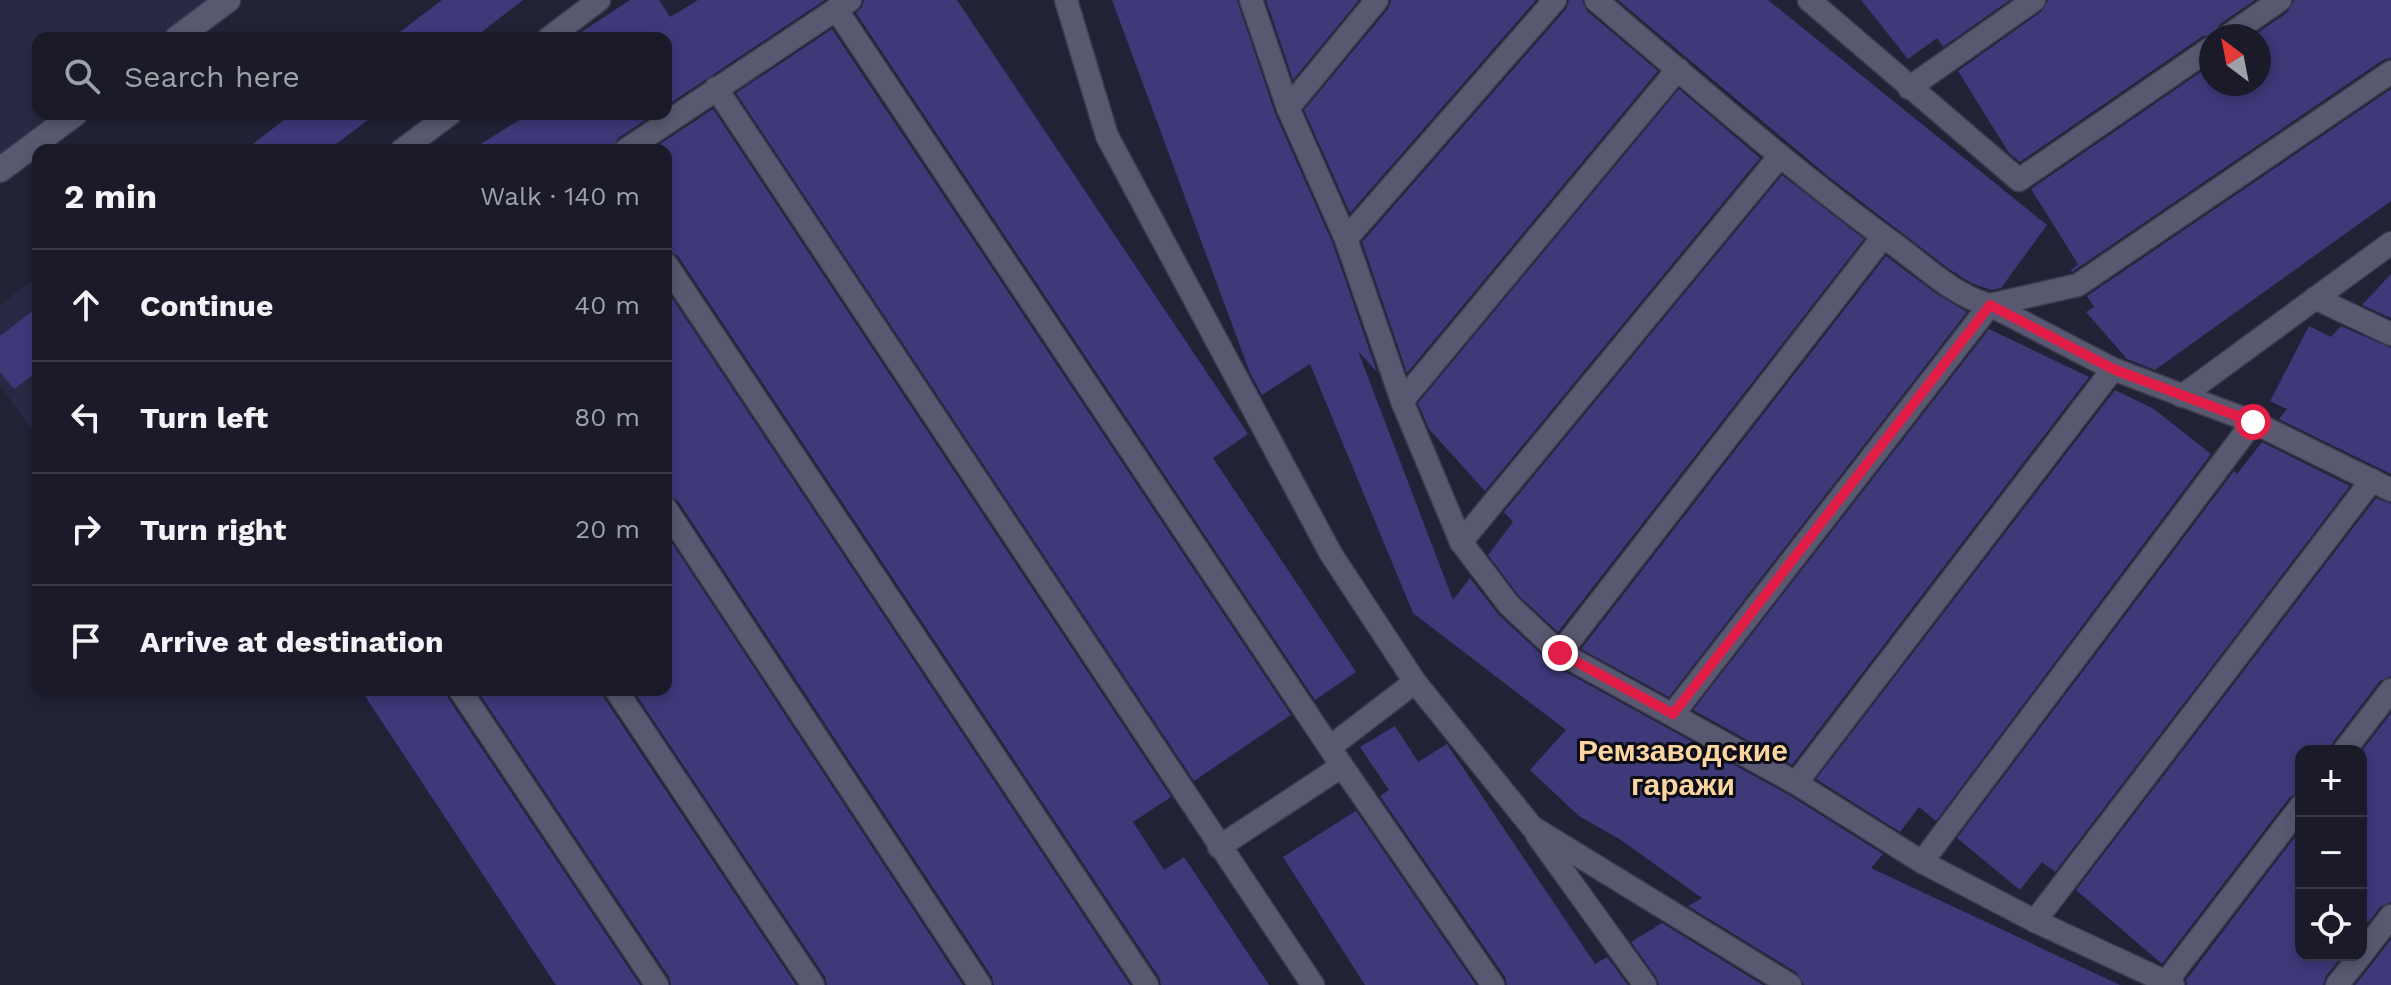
<!DOCTYPE html>
<meta charset="utf-8">
<style>
:root{--surface:#1a1a29;--page:#232331;--text:#f1f3f6;--muted:#9fa1a8;--line:#383846}
body{margin:0;font-family:"Work Sans",sans-serif;background:var(--page);color:var(--text)}
.controls{position:absolute;right:24px;bottom:24px;display:grid;overflow:hidden;border-radius:16px;box-shadow:0 4px 12px #0003}
.controls button{width:72px;height:72px;display:grid;place-items:center;padding:0;border:0;border-bottom:2px solid var(--line);background:var(--surface);color:var(--text);font:40px sans-serif}
.compass{position:absolute;left:2199px;top:24px;width:72px;height:72px;border-radius:50%;background:var(--surface);box-shadow:0 4px 12px #0003;rotate:328deg}
.stop{position:absolute;width:24px;height:24px;margin:-18px;border:6px solid #e11d48;border-radius:50%;background:#fff}
.stop.end{background:#e11d48;border-color:#fff;box-shadow:0 2px 8px #0008}
.list{margin:0;padding:0;list-style:none}
h2{display:flex;justify-content:space-between;align-items:center;height:104px;margin:0;padding:0 32px;font-size:34px}
h2 small{font-size:26px;font-weight:400;color:var(--muted)}
.list li{display:grid;grid-template-columns:52px 1fr auto;gap:24px;align-items:center;box-sizing:border-box;height:112px;padding:0 32px;border-top:2px solid var(--line)}
.list b{display:block;font-size:30px;white-space:nowrap}
.list em{font-size:26px;font-style:normal;color:var(--muted)}
.icon{flex:none;width:44px;height:44px;fill:none;stroke:currentColor;stroke-width:2;stroke-linecap:round;stroke-linejoin:round}
.map{position:relative;flex:none;width:2391px;height:985px;overflow:hidden}
.search{position:absolute;background:var(--surface);box-shadow:0 4px 12px #0003;left:32px;top:32px;width:640px;height:88px;display:flex;align-items:center;gap:20px;box-sizing:border-box;padding:0 28px;border-radius:16px;color:var(--muted);font-size:30px}
.panel{position:absolute;background:var(--surface);box-shadow:0 4px 12px #0003;left:32px;top:144px;width:640px;height:552px;border-radius:16px}
.map>svg:first-child{display:block}
.built{fill:#2a2945}
.building{fill:#3e3979}
.lines{fill:none;stroke-linecap:round;stroke-linejoin:round}
.lane-casing{stroke:#3d3c4e;stroke-width:25}
.secondary-casing{stroke:#3d3c4e;stroke-width:27}
.lane{stroke:#585971;stroke-width:22}
.secondary{stroke:#585971;stroke-width:24}
.route{stroke:#e11d48;stroke-width:10}
.labels{text-anchor:middle;stroke-width:6;stroke-linejoin:round;paint-order:stroke}
.neighbourhood-label{font-size:30px;font-weight:bold;fill:#fbd4a0;stroke:#0c0c16}
</style>
<div class="map">
<svg width="2391" height="985" viewBox="0 0 2391 985">
<rect width="100%" height="100%" fill="#222237"/>
<g class="built">
<path d="M 0,0 L 228,0 L 177,38 L 38,38 L 38,114 L 75,114 L 0,170 Z"/>
<path d="M 38,277 L 38,438 L 0,385 L 0,305 Z"/>
</g>
<g class="building">
<path d="M 442,0 L 523,0 L 474,38 L 392,38 Z"/>
<path d="M 630,0 L 659,0 L 670,17 L 698,0 L 825,0 L 666,106 L 666,38 L 572,38 Z"/>
<path d="M 864,0 L 957,0 L 1248,434 L 1213,458 L 1356,672 L 1315,700 L 856,13 L 862,7 Z"/>
<path d="M 1112,0 L 1237,0 L 1275,113 L 1333,244 L 1377,372 L 1358,351 L 1453,600 L 1470,578 L 1499,615 L 1553,665 L 1789,795 L 1883,854 L 1871,868 L 2120,985 L 1804,985 L 1797,973 L 1688,906 L 1702,898 L 1621,840 L 1579,816 L 1530,770 L 1566,730 L 1413,613 L 1310,364 L 1262,395 L 1250,373 Z"/>
<path d="M 1266,0 L 1359,0 L 1293,80 Z"/>
<path d="M 1391,0 L 1536,0 L 1350,213 L 1304,110 L 1388,9 Z"/>
<path d="M 1569,0 L 1582,0 L 1587,11 L 1658,71 L 1407,373 L 1362,242 L 1566,9 Z"/>
<path d="M 1618,0 L 1768,0 L 2047,225 L 2001,288 L 1991,290 L 1971,283 L 1949,269 L 1829,177 Z"/>
<path d="M 1861,0 L 2010,0 L 1943,47 L 1937,38 L 1908,59 Z"/>
<path d="M 2048,0 L 2255,0 L 2220,24 L 2214,35 L 2203,36 L 2020,162 L 2009,153 L 1958,71 L 2042,11 Z"/>
<path d="M 2294,0 L 2391,0 L 2391,58 L 2383,60 L 2072,272 L 2071,270 L 2078,264 L 2031,189 L 2211,65 L 2211,84 L 2259,84 L 2259,36 L 2253,36 L 2288,12 Z"/>
<path d="M 832,29 L 1291,715 L 1194,781 L 736,93 Z"/>
<path d="M 1679,89 L 1760,158 L 1485,491 L 1429,429 L 1418,403 Z"/>
<path d="M 2391,89 L 2391,201 L 2155,370 L 2127,359 L 2086,312 L 2094,307 L 2087,296 Z"/>
<path d="M 713,109 L 1171,797 L 1133,822 L 1164,870 L 1184,857 L 1269,985 L 1161,985 L 1159,977 L 678,256 L 666,250 L 666,150 L 651,150 Z"/>
<path d="M 292,114 L 376,114 L 328,150 L 245,150 Z"/>
<path d="M 529,114 L 655,114 L 618,138 L 612,150 L 471,150 Z"/>
<path d="M 1782,175 L 1864,239 L 1558,632 L 1519,596 L 1488,555 L 1513,522 L 1504,512 Z"/>
<path d="M 1886,256 L 1934,292 L 1967,312 L 1669,697 L 1581,649 Z"/>
<path d="M 2391,274 L 2391,318 L 2362,305 Z"/>
<path d="M 666,289 L 1130,985 L 994,985 L 992,977 L 678,501 L 666,495 Z"/>
<path d="M 38,307 L 38,371 L 14,389 L 0,372 L 0,336 Z"/>
<path d="M 2309,326 L 2331,337 L 2341,326 L 2391,348 L 2391,474 L 2279,419 L 2287,409 L 2270,401 Z"/>
<path d="M 1989,329 L 2089,377 L 1792,765 L 1693,710 Z"/>
<path d="M 2115,390 L 2154,409 L 2211,454 L 1936,821 L 1919,807 L 1900,832 L 1816,779 Z"/>
<path d="M 2262,442 L 2350,486 L 2055,872 L 2042,862 L 2020,890 L 1957,838 L 2234,471 L 2237,474 Z"/>
<path d="M 2376,498 L 2391,504 L 2391,676 L 2380,681 L 2333,742 L 2330,751 L 2301,751 L 2301,792 L 2290,797 L 2162,964 L 2076,890 Z"/>
<path d="M 666,534 L 963,985 L 827,985 L 825,977 L 633,690 L 666,690 Z"/>
<path d="M 361,690 L 446,690 L 448,698 L 640,985 L 556,985 Z"/>
<path d="M 477,690 L 602,690 L 604,698 L 796,985 L 671,985 L 669,977 Z"/>
<path d="M 2391,713 L 2391,902 L 2380,907 L 2361,932 L 2361,752 Z"/>
<path d="M 1395,726 L 1418,762 L 1447,744 L 1595,964 L 1607,957 L 1628,985 L 1507,985 L 1505,977 L 1380,796 L 1389,790 L 1360,747 Z"/>
<path d="M 1356,811 L 1476,985 L 1365,985 L 1283,857 Z"/>
<path d="M 2301,829 L 2301,955 L 2343,955 L 2326,976 L 2323,985 L 2187,985 L 2186,980 Z"/>
<path d="M 1662,923 L 1763,985 L 1659,985 L 1656,977 L 1631,942 Z"/>
<path d="M 2391,939 L 2391,985 L 2355,985 L 2372,964 Z"/>
</g>
<g class="lines">
<g class="lane-casing">
<g id="lane">
<path d="M 1066,0 L 1107,136 L 1331,554 L 1415,682 L 1532,827 L 1790,985"/>
<path d="M 1251,0 L 1288,108 L 1346,239 L 1402,401 L 1461,542 L 1509,605 L 1560,653 L 1796,783 L 1922,862 L 2035,921 L 2173,985"/>
<path d="M 1596,0 C 1695,84 1793,171 1898,247 C 1926,268 1955,296 1990,305 L 2113,369 L 2253,422 L 2391,490"/>
<path d="M 1809,0 L 2019,180 L 2211,48"/>
<path d="M 836,9 L 1342,766 L 1493,985"/>
<path d="M 2228,36 L 2280,0"/>
<path d="M 549,38 L 599,0"/>
<path d="M 716,88 L 1313,985"/>
<path d="M 1909,88 L 2034,0"/>
<path d="M 1288,108 L 1377,0"/>
<path d="M 402,150 L 450,114"/>
<path d="M 626,150 L 850,0"/>
<path d="M 1346,239 L 1555,0"/>
<path d="M 666,264 L 1147,985"/>
<path d="M 2315,298 L 2391,334"/>
<path d="M 2182,396 L 2391,243"/>
<path d="M 1402,401 L 1678,69"/>
<path d="M 666,509 L 980,985"/>
<path d="M 1461,542 L 1780,156"/>
<path d="M 1560,653 L 1883,237"/>
<path d="M 460,690 L 657,985"/>
<path d="M 616,690 L 813,985"/>
<path d="M 1673,714 L 1990,305 L 2078,285 L 2391,72"/>
<path d="M 1330,747 L 1415,682"/>
<path d="M 2344,751 L 2391,690"/>
<path d="M 1796,783 L 2113,369"/>
<path d="M 1537,835 L 1645,985"/>
<path d="M 1219,847 L 1342,766"/>
<path d="M 1922,862 L 2253,422"/>
<path d="M 2035,921 L 2372,480"/>
<path d="M 2361,955 L 2391,916"/>
<path d="M 2166,982 L 2301,806"/>
<path d="M 2337,985 L 2361,955"/>
</g>
</g>
<g class="secondary-casing">
<g id="secondary">
<path d="M 177,38 L 228,0"/>
<path d="M 0,170 L 75,114"/>
</g>
</g>
<use href="#lane" class="lane"/>
<use href="#secondary" class="secondary"/>
</g>
<g class="lines">
<path class="route" d="M 1560,653 L 1673,714 L 1990,305 L 2113,369 L 2253,422"/>
</g>
<g class="labels">
<g class="neighbourhood-label">
<text x="1683" y="761">Ремзаводские<tspan x="1683" dy="34">гаражи</tspan></text>
</g>
</g>
</svg>
<div class="controls">
<button>+</button>
<button>−</button>
<button><svg class="icon" aria-label="locate" viewBox="0 0 24 24"><circle cx="12" cy="12" r="6"/><path d="M12 2v4M12 18v4M2 12h4M18 12h4"/></svg></button>
</div>
<svg class="compass" viewBox="-18 -18 36 36"><path d="M0-13l5 13h-10z" fill="#e53935"/><path d="M0 13l5-13h-10z" fill="#9fa1a8"/></svg>
<div class="stop" style="left:2253px;top:422px"></div>
<div class="stop end" style="left:1560px;top:653px"></div>
<div class="search"><svg class="icon" aria-label="search" viewBox="0 0 24 24"><circle cx="10" cy="10" r="6"/><path d="M15 15l6 6"/></svg>Search here</div>
<section class="panel">
<h2>2 min<small>Walk · 140 m</small></h2>
<ul class="list">
<li><svg class="icon" aria-label="ahead" viewBox="0 0 24 24"><path d="M12 20V5M6 11l6-6 6 6"/></svg><div><b>Continue</b></div><em>40 m</em></li>
<li><svg class="icon" aria-label="left" viewBox="0 0 24 24"><path d="M17 20v-9H6M10 6l-5 5 5 5"/></svg><div><b>Turn left</b></div><em>80 m</em></li>
<li><svg class="icon" aria-label="right" viewBox="0 0 24 24"><path d="M7 20v-9h11M14 6l5 5-5 5"/></svg><div><b>Turn right</b></div><em>20 m</em></li>
<li><svg class="icon" aria-label="arrive" viewBox="0 0 24 24"><path d="M6 21V4h12l-3 4 3 4H6"/></svg><div><b>Arrive at destination</b></div></li>
</ul>
</section>
</div>
